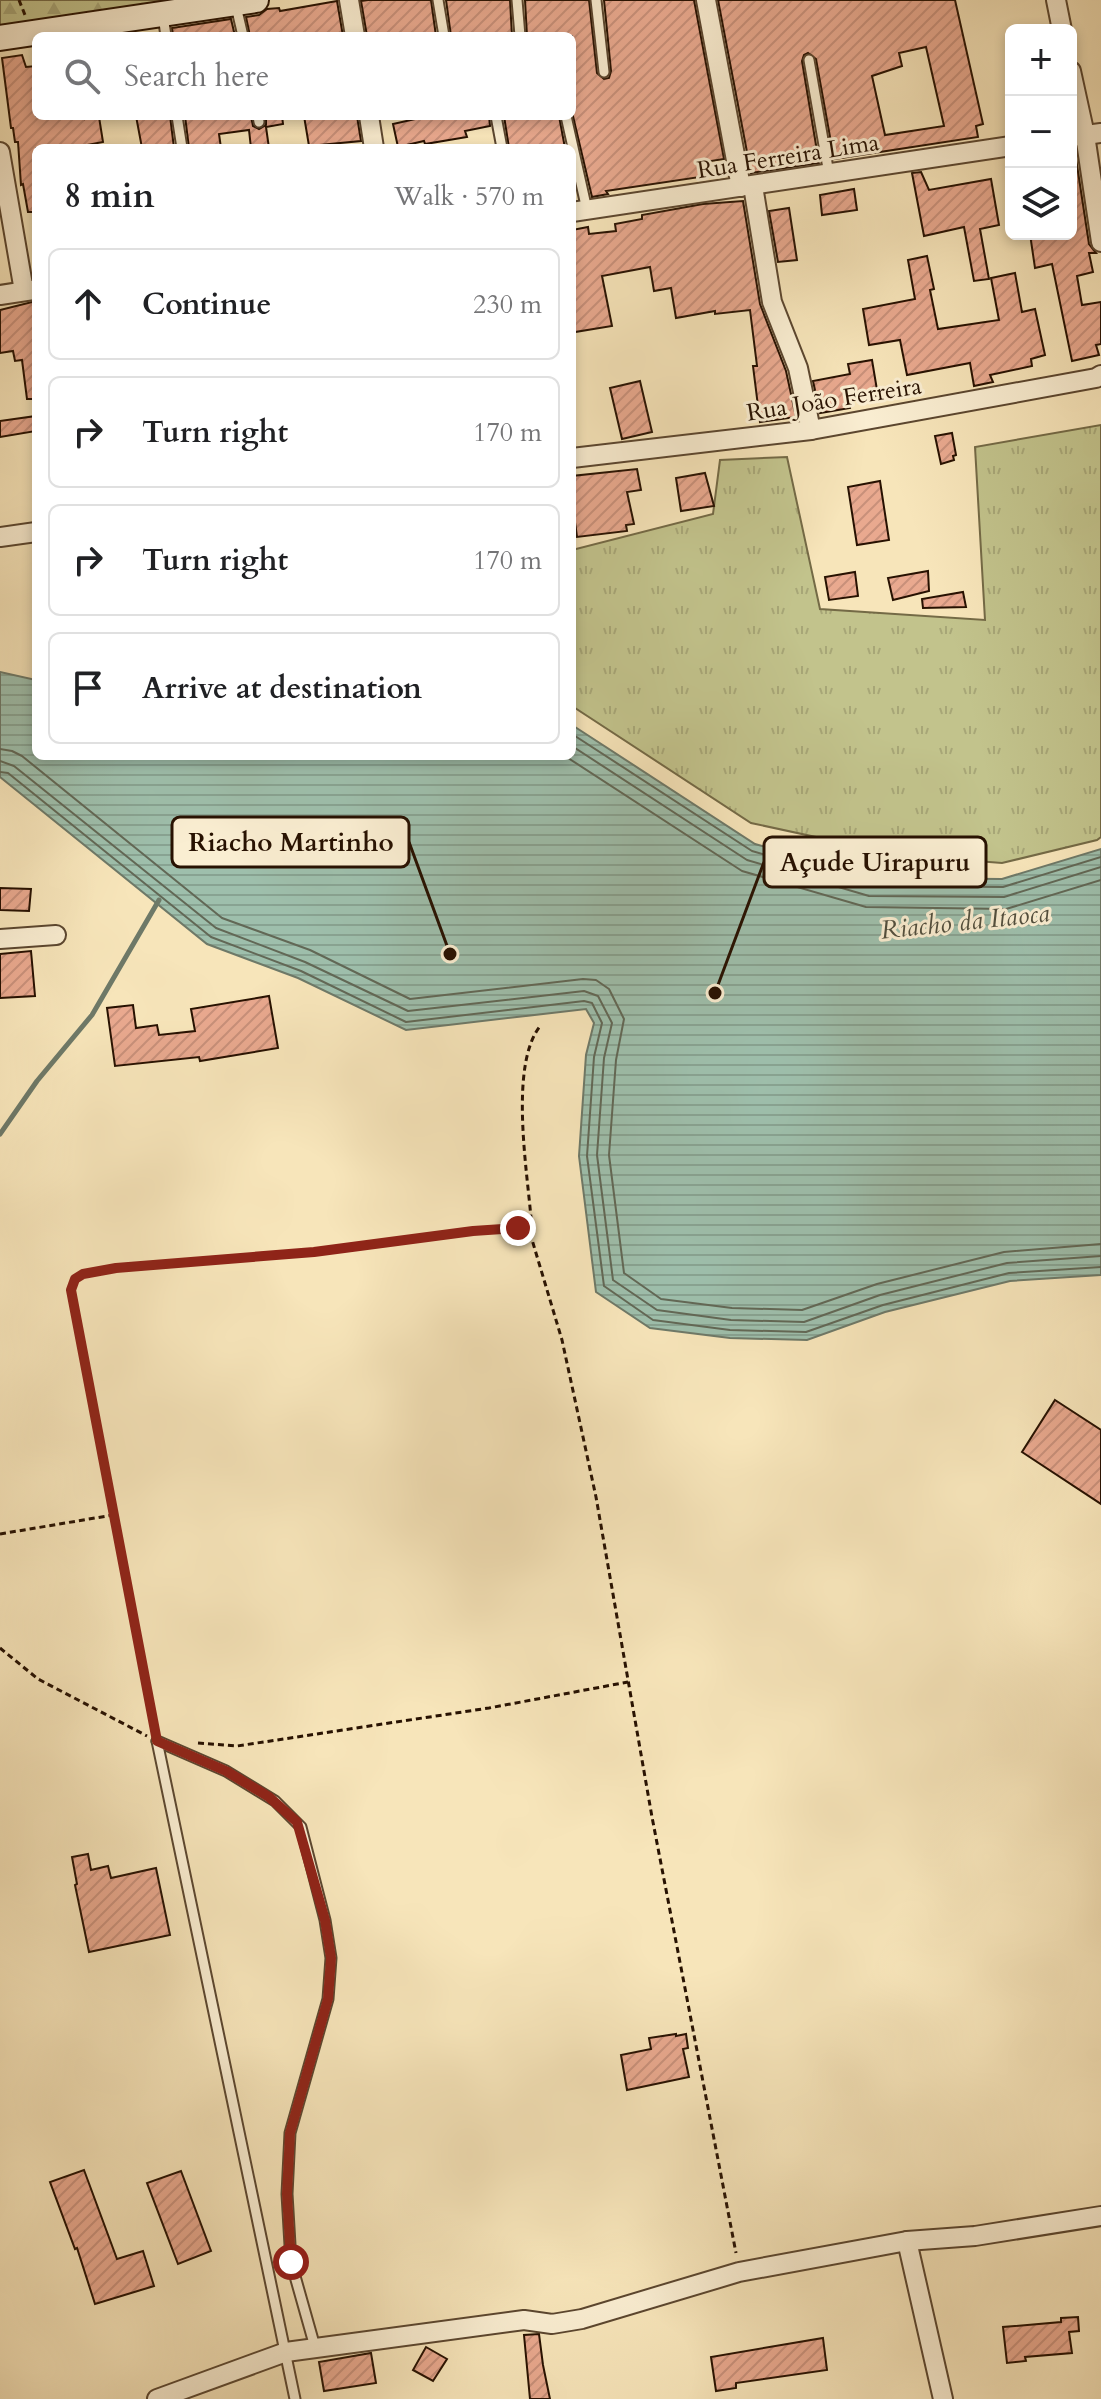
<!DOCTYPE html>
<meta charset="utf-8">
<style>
:root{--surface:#fff;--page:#f2f2f2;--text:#202124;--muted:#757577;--line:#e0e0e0}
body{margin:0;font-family:Cardo,serif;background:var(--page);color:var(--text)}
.controls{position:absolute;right:24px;top:24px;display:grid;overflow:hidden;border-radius:12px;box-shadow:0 4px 12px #0003}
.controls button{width:72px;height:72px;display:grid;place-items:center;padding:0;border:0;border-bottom:2px solid var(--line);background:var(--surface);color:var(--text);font:40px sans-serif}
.stop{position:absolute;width:24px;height:24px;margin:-18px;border:6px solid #8f2418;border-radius:50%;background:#fff}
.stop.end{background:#8f2418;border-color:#fff;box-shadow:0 2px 8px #0008}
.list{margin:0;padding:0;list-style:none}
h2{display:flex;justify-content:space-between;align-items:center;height:104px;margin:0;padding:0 32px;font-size:34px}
h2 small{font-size:26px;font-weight:400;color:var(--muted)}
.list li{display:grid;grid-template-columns:52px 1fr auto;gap:24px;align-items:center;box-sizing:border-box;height:112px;margin:0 16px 16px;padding:0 16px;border:2px solid var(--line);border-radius:12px}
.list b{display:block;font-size:30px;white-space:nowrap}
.list em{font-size:26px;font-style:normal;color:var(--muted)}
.icon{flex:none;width:44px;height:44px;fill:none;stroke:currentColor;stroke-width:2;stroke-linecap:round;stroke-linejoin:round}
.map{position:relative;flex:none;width:1101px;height:2399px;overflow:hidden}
.search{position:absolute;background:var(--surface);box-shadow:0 4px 12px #0003;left:32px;top:32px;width:544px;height:88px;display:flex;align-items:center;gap:20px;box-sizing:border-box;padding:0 28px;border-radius:12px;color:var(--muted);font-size:30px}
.panel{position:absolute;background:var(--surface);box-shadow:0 4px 12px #0003;left:32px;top:144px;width:544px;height:616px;border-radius:12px}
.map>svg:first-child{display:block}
.grass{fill:url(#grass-tufts);stroke:#746a46;stroke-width:2}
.forest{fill:url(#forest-firs);stroke:#746a46;stroke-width:2}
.water{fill:url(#water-rules);stroke:#6e7968;stroke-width:2}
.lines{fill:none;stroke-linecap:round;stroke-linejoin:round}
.shore{stroke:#626856;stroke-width:2}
.stream{stroke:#6e7968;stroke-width:5}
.building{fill:url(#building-hatch);stroke:#271101;stroke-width:2;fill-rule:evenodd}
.lane-casing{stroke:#5b462f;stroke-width:13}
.street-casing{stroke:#5b462f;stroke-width:22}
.secondary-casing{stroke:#271101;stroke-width:28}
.path{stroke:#271101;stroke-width:3;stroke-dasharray:6 4;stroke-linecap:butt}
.lane{stroke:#faeed2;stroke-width:9}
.street{stroke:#faeed2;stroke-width:18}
.secondary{stroke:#faeed2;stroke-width:24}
.route{stroke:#8f2418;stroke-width:10}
.labels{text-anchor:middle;stroke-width:6;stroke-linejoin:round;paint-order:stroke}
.street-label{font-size:24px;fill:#271101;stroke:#faeed2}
.water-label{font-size:26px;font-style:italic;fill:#514e3d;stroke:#faeed2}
.leader{fill:none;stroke:#271101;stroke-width:3}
.callout-dot{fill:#271101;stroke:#faeed2;stroke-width:3}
.callout{fill:#faeed2;stroke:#271101;stroke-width:3}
.callout-label{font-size:26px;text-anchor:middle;font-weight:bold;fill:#271101}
</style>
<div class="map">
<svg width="1101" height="2399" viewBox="0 0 1101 2399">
<defs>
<pattern id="grass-tufts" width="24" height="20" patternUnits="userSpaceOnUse" patternTransform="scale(2)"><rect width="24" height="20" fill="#c2c38c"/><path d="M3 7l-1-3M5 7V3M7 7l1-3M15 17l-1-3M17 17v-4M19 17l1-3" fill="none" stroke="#a7a677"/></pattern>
<pattern id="forest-firs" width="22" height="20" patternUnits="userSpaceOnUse" patternTransform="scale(2)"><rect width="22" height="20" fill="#c2c38c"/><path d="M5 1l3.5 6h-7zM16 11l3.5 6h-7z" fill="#a7a677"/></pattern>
<pattern id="water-rules" width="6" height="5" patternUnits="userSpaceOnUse" patternTransform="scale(2)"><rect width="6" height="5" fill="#9ebfac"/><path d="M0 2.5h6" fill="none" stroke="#88a392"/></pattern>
<pattern id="building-hatch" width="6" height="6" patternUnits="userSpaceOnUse" patternTransform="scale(2)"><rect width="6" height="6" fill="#e9a98f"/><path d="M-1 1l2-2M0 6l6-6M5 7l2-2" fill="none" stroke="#c8907a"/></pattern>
</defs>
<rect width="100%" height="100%" fill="#f7e5ba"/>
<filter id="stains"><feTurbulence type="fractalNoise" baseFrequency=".0025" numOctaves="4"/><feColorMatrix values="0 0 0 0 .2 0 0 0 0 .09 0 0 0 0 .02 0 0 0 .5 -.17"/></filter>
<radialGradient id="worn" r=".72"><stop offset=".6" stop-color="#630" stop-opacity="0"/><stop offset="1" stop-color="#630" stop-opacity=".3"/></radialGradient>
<path class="grass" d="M 1101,425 L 1101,837 L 1097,840 L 1002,863 L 899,855 L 751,823 L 572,706 L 572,550 L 713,514 L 720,460 L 787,457 L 820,609 L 985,620 L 975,447 Z"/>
<path class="forest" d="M 0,0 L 195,0 L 0,35 Z"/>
<path class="water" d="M 0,672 L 36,680 L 36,756 L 572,756 L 572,725 L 755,844 L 874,878 L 1002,879 L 1101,849 L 1101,1275 L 1010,1281 L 885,1312 L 807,1340 L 730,1338 L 650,1328 L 596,1292 L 579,1156 L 586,1055 L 594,1023 L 586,1009 L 406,1030 L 298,978 L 207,944 L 0,777 Z"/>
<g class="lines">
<g class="shore">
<path d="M 572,734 L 752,851 L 871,886 L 1003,887 L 1101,857"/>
<path d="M 572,746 L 747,860 L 869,896 L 1004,897 L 1101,867"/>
<path d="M 0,749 L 12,751 L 22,756 L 222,918 L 310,950 L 410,999 L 583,979 L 596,980 L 609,989 L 624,1019 L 616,1060 L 609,1155 L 624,1273 L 661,1299 L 732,1308 L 802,1310 L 877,1284 L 1004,1252 L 1101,1244"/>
<path d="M 565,756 L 742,871 L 866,907 L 1006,909 L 1101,880"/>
<path d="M 0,761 L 14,766 L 216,928 L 305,962 L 408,1011 L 584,991 L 598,996 L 612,1023 L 604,1058 L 597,1155 L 613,1280 L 657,1310 L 731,1320 L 804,1322 L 880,1295 L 1007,1263 L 1101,1256"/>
<path d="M 0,772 L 8,773 L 211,937 L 301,971 L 406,1022 L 584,1001 L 592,1003 L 602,1023 L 594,1057 L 587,1156 L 604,1286 L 653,1320 L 730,1330 L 806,1332 L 883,1305 L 1009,1273 L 1101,1267"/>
</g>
<path class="stream" d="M 0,1134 L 37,1081 L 92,1015 L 159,900"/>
</g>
<g class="building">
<path d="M 368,0 L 431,0 L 436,36 L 367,36 L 361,1 Z"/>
<path d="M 446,0 L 510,0 L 512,36 L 451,36 Z"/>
<path d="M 525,0 L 589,0 L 597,73 L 604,79 L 609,78 L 611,71 L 604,0 L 694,0 L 724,159 L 698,163 L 700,177 L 606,191 L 608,194 L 592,197 L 572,112 L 572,36 L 527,36 Z"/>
<path d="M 718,0 L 955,0 L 983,124 L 976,126 L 978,137 L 834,159 L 816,59 L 808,53 L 804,55 L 802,61 L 819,163 L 751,173 ZM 926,47 L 944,126 L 885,135 L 872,76 L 902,66 L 899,53 Z"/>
<path d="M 337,1 L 343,36 L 250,36 L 246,17 L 259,15 L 267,9 L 279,8 L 280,11 Z"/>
<path d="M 231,19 L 235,36 L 173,36 L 172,28 Z"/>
<path d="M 22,55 L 26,67 L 36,66 L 36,116 L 85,116 L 85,119 L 99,117 L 103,142 L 82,146 L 83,148 L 36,148 L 36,212 L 28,212 L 23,184 L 21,185 L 18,142 L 15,142 L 13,128 L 11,128 L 2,58 Z"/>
<path d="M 136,116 L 170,116 L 174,148 L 142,148 Z"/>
<path d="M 185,116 L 251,116 L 253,126 L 259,129 L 266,125 L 266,116 L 282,116 L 283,124 L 266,127 L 269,148 L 251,148 L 249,130 L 219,134 L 221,148 L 189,148 Z"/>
<path d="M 304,116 L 357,116 L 361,141 L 309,146 Z"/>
<path d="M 420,116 L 489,116 L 490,126 L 465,131 L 467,137 L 425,144 L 424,141 L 398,147 L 393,124 L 420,118 Z"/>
<path d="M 504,116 L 559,116 L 565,148 L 509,148 Z"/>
<path d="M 1071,152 L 1075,152 L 1089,244 L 1096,253 L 1089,253 L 1093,272 L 1077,276 L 1082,305 L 1101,302 L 1101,344 L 1096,345 L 1099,355 L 1072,361 L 1052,264 L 1035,268 L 1030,234 L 1071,234 Z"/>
<path d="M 921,172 L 929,190 L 991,179 L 999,225 L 980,229 L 989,279 L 974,281 L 964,227 L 924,236 L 912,173 Z"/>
<path d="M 854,189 L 857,210 L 822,215 L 820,195 Z"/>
<path d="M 743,201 L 760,304 L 786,371 L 796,417 L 760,422 L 753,366 L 757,366 L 750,310 L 715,314 L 715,311 L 676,318 L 671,288 L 654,291 L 650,267 L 602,276 L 612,326 L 575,332 L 572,313 L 572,230 L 588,227 L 589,234 L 616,231 L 615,224 L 642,219 L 642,215 L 703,204 Z"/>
<path d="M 789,208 L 797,260 L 778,262 L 769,211 Z"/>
<path d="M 927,256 L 934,289 L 930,290 L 938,329 L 999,320 L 991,278 L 1015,273 L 1022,312 L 1035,309 L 1045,355 L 1031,359 L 1032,366 L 990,375 L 993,382 L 974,386 L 970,363 L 907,375 L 900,340 L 869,345 L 863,309 L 915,299 L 908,260 Z"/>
<path d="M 36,301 L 36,399 L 27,399 L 22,360 L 15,361 L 13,351 L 0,353 L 0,310 Z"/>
<path d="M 872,360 L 878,396 L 849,401 L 850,408 L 820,413 L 813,381 L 850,374 L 848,364 Z"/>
<path d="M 640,381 L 652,432 L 622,439 L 610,388 Z"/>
<path d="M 36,416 L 36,431 L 0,437 L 0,421 Z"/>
<path d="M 952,433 L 956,455 L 953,456 L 954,460 L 941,464 L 935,436 Z"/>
<path d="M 637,469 L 641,490 L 627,492 L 634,524 L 626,525 L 627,531 L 577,537 L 572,500 L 572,476 Z"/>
<path d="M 705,473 L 714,506 L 681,511 L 676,478 Z"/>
<path d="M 880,481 L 889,540 L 857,545 L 848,487 Z"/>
<path d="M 928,571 L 929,591 L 893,600 L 888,578 Z"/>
<path d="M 855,572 L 858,596 L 829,600 L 825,577 Z"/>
<path d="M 963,592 L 966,607 L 923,608 L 922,599 Z"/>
<path d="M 0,888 L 31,889 L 29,911 L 0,910 Z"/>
<path d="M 31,951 L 35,996 L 0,998 L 0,954 Z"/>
<path d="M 269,996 L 278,1048 L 200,1061 L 199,1057 L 115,1066 L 107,1008 L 133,1005 L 136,1028 L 157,1025 L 159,1035 L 195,1031 L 191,1009 Z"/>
<path d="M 1055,1400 L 1101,1430 L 1101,1504 L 1022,1452 Z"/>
<path d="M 88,1854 L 91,1870 L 108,1866 L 111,1878 L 156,1868 L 170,1935 L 89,1952 L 75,1885 L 77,1884 L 72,1857 Z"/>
<path d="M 676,2034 L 676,2036 L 686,2034 L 688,2048 L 683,2049 L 689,2077 L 627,2090 L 621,2055 L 651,2049 L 649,2038 Z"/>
<path d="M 84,2170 L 117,2259 L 143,2251 L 154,2286 L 95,2304 L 77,2248 L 75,2249 L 50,2182 Z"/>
<path d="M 181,2171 L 211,2251 L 178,2264 L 147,2183 Z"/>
<path d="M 1078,2317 L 1079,2331 L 1069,2332 L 1072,2353 L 1025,2357 L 1026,2361 L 1007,2363 L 1003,2327 L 1061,2322 L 1061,2318 Z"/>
<path d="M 539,2334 L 543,2365 L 550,2399 L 530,2399 L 524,2335 Z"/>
<path d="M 823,2338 L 827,2370 L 736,2383 L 736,2388 L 716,2391 L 711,2357 Z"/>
<path d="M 426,2347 L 447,2359 L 433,2381 L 413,2370 Z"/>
<path d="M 371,2353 L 376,2383 L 324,2391 L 319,2362 Z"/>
</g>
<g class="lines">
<g class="lane-casing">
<g id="lane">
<path d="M 438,0 L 444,36"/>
<path d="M 517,0 L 520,36"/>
<path d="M 596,0 L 604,72"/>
<path d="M 236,6 L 243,36"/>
<path d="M 163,16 L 166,36"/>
<path d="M 809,60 L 829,174"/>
<path d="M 177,116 L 182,148"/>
<path d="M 258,116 L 259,122"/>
<path d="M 496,116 L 502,148"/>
<path d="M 566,116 L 587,210"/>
<path d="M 157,1741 L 226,1771 L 275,1801 L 301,1827 L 325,1920 L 331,1958 L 328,1999 L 290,2133 L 287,2194 L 291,2262 L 315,2347"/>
<path d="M 157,1741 L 295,2399"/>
</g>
</g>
<g class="street-casing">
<g id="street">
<path d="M 349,0 L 355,36"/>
<path d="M 706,0 L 741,187"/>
<path d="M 1056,0 L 1062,30"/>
<path d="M 1071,71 L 1085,135 L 1101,242"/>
<path d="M 369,116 L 374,148"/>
<path d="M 1071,137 L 1101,133"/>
<path d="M 0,152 L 24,291"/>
<path d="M 753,186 L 772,302 L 798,368 L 811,430"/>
<path d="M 572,212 L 1011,146"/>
<path d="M 0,295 L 33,290"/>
<path d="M 572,458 L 811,430 L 1096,378 L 1101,375"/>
<path d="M 0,537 L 36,532"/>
<path d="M 0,939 L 56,935"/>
<path d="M 907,2241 L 943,2399"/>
<path d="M 157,2399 L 286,2352 L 524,2320 L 552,2324 L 582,2319 L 739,2272 L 907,2241 L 975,2236 L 1101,2216"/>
</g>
</g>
<g class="secondary-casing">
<path id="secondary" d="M 0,38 L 256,0"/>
</g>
<g class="path">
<path d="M 19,0 L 25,15"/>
<path d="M 527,1223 L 562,1340 L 596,1497 L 652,1817 L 736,2253"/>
<path d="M 0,1534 L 113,1515"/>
<path d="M 0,1648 L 38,1679 L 147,1736"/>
<path d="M 154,1729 L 70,1296 L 74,1280 L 89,1272 L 116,1268 L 314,1252 L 523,1226 L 531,1218 C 527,1169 509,1063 541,1025"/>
<path d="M 198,1743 L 237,1746 L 489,1708 L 628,1682"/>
</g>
<use href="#lane" class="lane"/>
<use href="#street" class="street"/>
<use href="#secondary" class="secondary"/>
</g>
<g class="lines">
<path class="route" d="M 291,2262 L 287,2194 L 290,2133 L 328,1999 L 331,1958 L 325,1920 L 297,1822 L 269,1797 L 226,1771 L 157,1741 L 71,1290 L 75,1279 L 83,1274 L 116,1268 L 314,1252 L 473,1231 L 518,1228"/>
</g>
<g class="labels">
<g class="street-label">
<text transform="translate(788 156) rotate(-9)" y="8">Rua Ferreira Lima</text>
<text transform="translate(834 399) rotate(-9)" y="8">Rua João Ferreira</text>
</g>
<g class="water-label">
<text transform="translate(965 921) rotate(-6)" y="9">Riacho da Itaoca</text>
</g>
</g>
<path class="leader" d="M450 954L409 842M715 993L764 862"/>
<g class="callout-dot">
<circle cx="450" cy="954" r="8"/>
<circle cx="715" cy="993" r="8"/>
</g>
<g class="callout">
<rect x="172" y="817" width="237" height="50" rx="8"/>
<rect x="764" y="837" width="222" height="50" rx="8"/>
</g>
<g class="callout-label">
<text x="291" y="851">Riacho Martinho</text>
<text x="875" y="871">Açude Uirapuru</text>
</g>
<rect width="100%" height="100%" filter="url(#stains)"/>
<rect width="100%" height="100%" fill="url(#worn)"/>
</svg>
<div class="controls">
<button>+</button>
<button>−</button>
<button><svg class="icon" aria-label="layers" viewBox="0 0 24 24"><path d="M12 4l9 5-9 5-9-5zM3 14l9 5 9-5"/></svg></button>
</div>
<div class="stop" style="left:291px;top:2262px"></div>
<div class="stop end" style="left:518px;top:1228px"></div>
<div class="search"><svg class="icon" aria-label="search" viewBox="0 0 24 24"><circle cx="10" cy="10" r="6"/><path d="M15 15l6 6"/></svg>Search here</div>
<section class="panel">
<h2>8 min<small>Walk · 570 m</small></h2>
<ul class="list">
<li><svg class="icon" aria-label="ahead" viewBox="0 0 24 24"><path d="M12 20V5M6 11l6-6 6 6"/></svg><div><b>Continue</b></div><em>230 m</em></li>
<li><svg class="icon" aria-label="right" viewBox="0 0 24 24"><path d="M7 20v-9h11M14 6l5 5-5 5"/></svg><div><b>Turn right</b></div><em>170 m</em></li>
<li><svg class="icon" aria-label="right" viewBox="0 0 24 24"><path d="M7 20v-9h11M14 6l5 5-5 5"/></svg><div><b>Turn right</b></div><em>170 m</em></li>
<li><svg class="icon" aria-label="arrive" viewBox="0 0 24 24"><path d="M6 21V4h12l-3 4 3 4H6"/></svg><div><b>Arrive at destination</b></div></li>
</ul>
</section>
</div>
